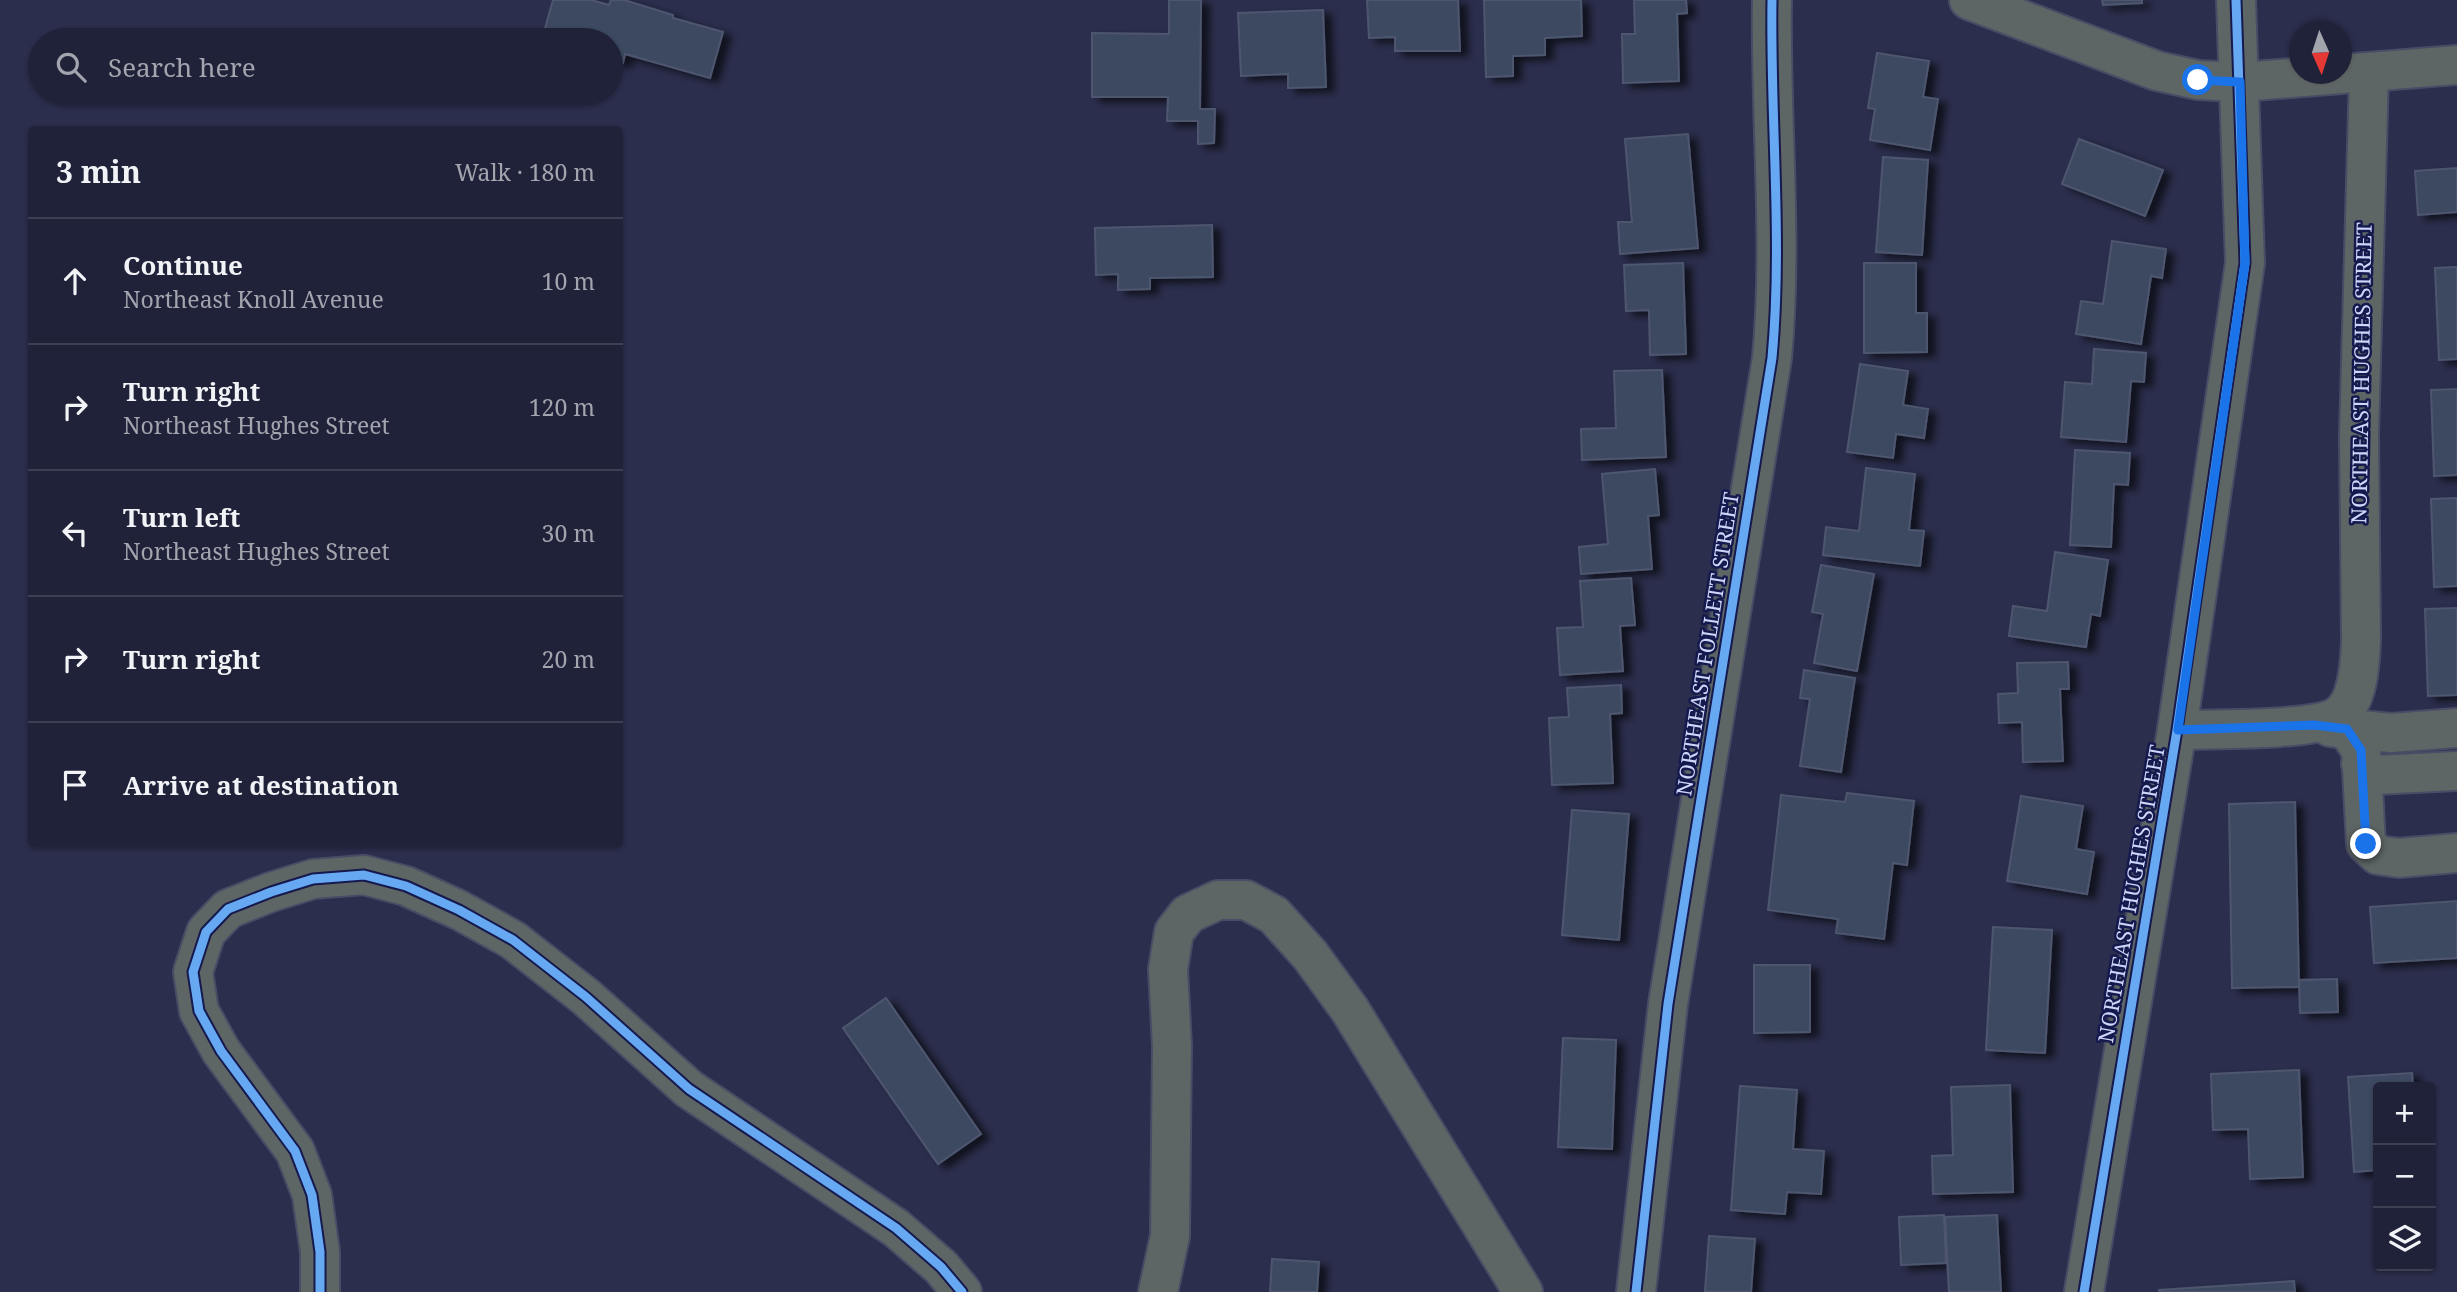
<!DOCTYPE html>
<meta charset="utf-8">
<style>
:root{--surface:#202239;--page:#2d2f44;--text:#f1f3f6;--muted:#a2a4ae;--line:#3d3f53}
body{margin:0;font-family:"Noto Serif",serif;background:var(--page);color:var(--text)}
.controls{position:absolute;right:21px;bottom:21px;display:grid;overflow:hidden;border-radius:7px;box-shadow:0 2px 5px #0004}
.controls button{width:63px;height:63px;display:grid;place-items:center;padding:0;border:0;border-bottom:2px solid var(--line);background:var(--surface);color:var(--text);font:35px sans-serif}
.compass{position:absolute;left:2289px;top:21px;width:63px;height:63px;border-radius:50%;background:var(--surface);box-shadow:0 2px 5px #0004;rotate:177deg}
.stop{position:absolute;width:21px;height:21px;margin:-16px;border:5px solid #1a73e8;border-radius:50%;background:#fff}
.stop.end{background:#1a73e8;border-color:#fff;box-shadow:0 2px 7px #0008}
.list{margin:0;padding:0;list-style:none}
h2{display:flex;justify-content:space-between;align-items:center;height:91px;margin:0;padding:0 28px;font-size:30px}
h2 small{font-size:23px;font-weight:400;color:var(--muted)}
.list li{display:grid;grid-template-columns:46px 1fr auto;gap:21px;align-items:center;box-sizing:border-box;height:126px;padding:0 28px;border-top:2px solid var(--line)}
.list b{display:block;font-size:26px;white-space:nowrap}
.list p{margin:0;font-size:23px;white-space:nowrap;color:var(--muted)}
.list em{font-size:23px;font-style:normal;color:var(--muted)}
.icon{flex:none;width:38px;height:38px;fill:none;stroke:currentColor;stroke-width:2;stroke-linecap:round;stroke-linejoin:round}
.map{position:relative;flex:none;width:2457px;height:1292px;overflow:hidden}
.search{position:absolute;background:var(--surface);box-shadow:0 2px 5px #0004;left:28px;top:28px;width:595px;height:77px;display:flex;align-items:center;gap:18px;box-sizing:border-box;padding:0 24px;border-radius:38px;color:var(--muted);font-size:26px}
.panel{position:absolute;background:var(--surface);box-shadow:0 2px 5px #0004;left:28px;top:126px;width:595px;height:721px;border-radius:7px}
.map>svg:first-child{display:block}
.building{fill:#3e4860;stroke:#4d576e;stroke-width:2;filter:url(#shadow)}
.lines{fill:none;stroke-linecap:round;stroke-linejoin:round}
.street-casing{stroke:#484c65;stroke-width:42}
.street{stroke:#5d6565;stroke-width:38}
.cycleway-casing{stroke:#15194d;stroke-width:13}
.cycleway{stroke:#66a8f1;stroke-width:9}
.route{stroke:#1a73e8;stroke-width:9}
.labels{text-anchor:middle;stroke-width:5;stroke-linejoin:round;paint-order:stroke}
.street-label{font-size:21px;fill:#ced7f9;stroke:#15194d}
</style>
<div class="map">
<svg width="2457" height="1292" viewBox="0 0 2457 1292">
<defs>
<filter id="shadow"><feDropShadow dx="8" dy="4.5" stdDeviation="3.5" flood-color="#0009"/></filter>
</defs>
<rect width="100%" height="100%" fill="#2b2e4c"/>
<g class="building">
<path d="M 553,0 L 591,0 L 609,5 L 611,0 L 624,0 L 673,15 L 673,18 L 723,32 L 710,78 L 625,54 L 623,63 L 611,59 L 611,40 L 542,39 Z"/>
<path d="M 1169,0 L 1201,0 L 1200,109 L 1215,109 L 1214,143 L 1198,144 L 1198,121 L 1167,121 L 1168,97 L 1092,97 L 1092,33 L 1169,34 Z"/>
<path d="M 1367,0 L 1458,0 L 1460,51 L 1395,51 L 1395,37 L 1369,38 Z"/>
<path d="M 1484,0 L 1581,0 L 1582,36 L 1545,38 L 1545,55 L 1513,56 L 1513,76 L 1486,77 Z"/>
<path d="M 1634,0 L 1686,0 L 1687,13 L 1677,14 L 1679,81 L 1623,83 L 1622,34 L 1635,34 Z"/>
<path d="M 2102,0 L 2142,0 L 2142,3 L 2103,5 Z"/>
<path d="M 1323,10 L 1326,87 L 1288,88 L 1288,74 L 1241,76 L 1238,13 Z"/>
<path d="M 1877,53 L 1929,61 L 1923,97 L 1938,99 L 1930,150 L 1870,140 L 1875,109 L 1868,108 Z"/>
<path d="M 1688,134 L 1698,248 L 1620,254 L 1618,222 L 1632,222 L 1625,139 Z"/>
<path d="M 2079,139 L 2163,170 L 2145,216 L 2062,184 Z"/>
<path d="M 1883,157 L 1928,160 L 1922,255 L 1876,252 Z"/>
<path d="M 2457,168 L 2457,212 L 2418,215 L 2415,171 Z"/>
<path d="M 1212,225 L 1213,277 L 1150,278 L 1150,289 L 1118,290 L 1118,274 L 1096,275 L 1095,228 Z"/>
<path d="M 2112,241 L 2166,249 L 2162,278 L 2151,276 L 2141,344 L 2076,334 L 2081,301 L 2103,304 Z"/>
<path d="M 1683,263 L 1686,354 L 1650,355 L 1649,310 L 1626,311 L 1624,265 Z"/>
<path d="M 1864,263 L 1916,263 L 1916,313 L 1927,313 L 1927,352 L 1864,353 Z"/>
<path d="M 2457,267 L 2457,359 L 2439,360 L 2435,268 Z"/>
<path d="M 2094,349 L 2146,353 L 2144,382 L 2131,381 L 2126,442 L 2061,437 L 2065,382 L 2092,384 Z"/>
<path d="M 1860,364 L 1908,371 L 1903,405 L 1928,409 L 1924,438 L 1896,434 L 1893,458 L 1847,452 Z"/>
<path d="M 1662,370 L 1666,457 L 1582,460 L 1581,429 L 1616,428 L 1614,371 Z"/>
<path d="M 2457,389 L 2457,475 L 2434,476 L 2431,390 Z"/>
<path d="M 2075,450 L 2130,453 L 2128,485 L 2114,484 L 2111,547 L 2070,545 Z"/>
<path d="M 1866,468 L 1915,474 L 1909,530 L 1924,531 L 1920,566 L 1823,555 L 1826,527 L 1859,531 Z"/>
<path d="M 1655,469 L 1659,515 L 1648,516 L 1652,569 L 1581,574 L 1579,547 L 1608,544 L 1602,474 Z"/>
<path d="M 2457,498 L 2457,586 L 2434,587 L 2431,499 Z"/>
<path d="M 2055,552 L 2108,560 L 2100,616 L 2091,614 L 2086,647 L 2009,636 L 2013,606 L 2047,611 Z"/>
<path d="M 1821,565 L 1874,574 L 1857,671 L 1814,663 L 1823,614 L 1812,612 Z"/>
<path d="M 1631,578 L 1635,625 L 1620,626 L 1623,671 L 1560,675 L 1557,628 L 1583,627 L 1580,581 Z"/>
<path d="M 2457,608 L 2457,695 L 2428,696 L 2425,609 Z"/>
<path d="M 2068,662 L 2069,689 L 2060,689 L 2063,761 L 2023,762 L 2022,722 L 1999,723 L 1998,694 L 2018,693 L 2017,663 Z"/>
<path d="M 1804,670 L 1855,678 L 1841,772 L 1800,766 L 1810,699 L 1800,698 Z"/>
<path d="M 1621,685 L 1622,713 L 1610,714 L 1613,783 L 1552,785 L 1549,718 L 1569,717 L 1567,688 Z"/>
<path d="M 1847,793 L 1914,801 L 1907,865 L 1893,863 L 1884,939 L 1836,933 L 1838,919 L 1768,910 L 1781,795 L 1845,802 Z"/>
<path d="M 2021,796 L 2083,806 L 2076,849 L 2094,852 L 2087,894 L 2007,881 Z"/>
<path d="M 2295,802 L 2299,987 L 2232,988 L 2229,804 Z"/>
<path d="M 1572,810 L 1629,814 L 1619,940 L 1562,935 Z"/>
<path d="M 2457,901 L 2457,958 L 2374,963 L 2370,907 Z"/>
<path d="M 1993,927 L 2052,930 L 2045,1053 L 1986,1050 Z"/>
<path d="M 1754,965 L 1810,965 L 1810,1032 L 1754,1033 Z"/>
<path d="M 2337,979 L 2338,1012 L 2300,1013 L 2299,980 Z"/>
<path d="M 886,998 L 981,1134 L 938,1164 L 843,1028 Z"/>
<path d="M 1563,1038 L 1616,1040 L 1612,1149 L 1558,1147 Z"/>
<path d="M 2299,1070 L 2303,1177 L 2250,1179 L 2248,1129 L 2213,1130 L 2211,1074 Z"/>
<path d="M 2412,1073 L 2413,1087 L 2378,1087 L 2378,1170 L 2354,1172 L 2348,1077 Z"/>
<path d="M 2010,1085 L 2013,1192 L 1933,1194 L 1932,1156 L 1953,1155 L 1951,1087 Z"/>
<path d="M 1740,1086 L 1797,1090 L 1793,1149 L 1824,1151 L 1821,1194 L 1787,1192 L 1785,1214 L 1731,1210 Z"/>
<path d="M 1944,1215 L 1946,1263 L 1901,1265 L 1899,1217 Z"/>
<path d="M 1997,1215 L 2001,1292 L 1949,1292 L 1945,1217 Z"/>
<path d="M 1709,1236 L 1755,1239 L 1751,1292 L 1705,1292 Z"/>
<path d="M 1272,1259 L 1319,1262 L 1317,1292 L 1270,1292 Z"/>
<path d="M 2294,1281 L 2295,1292 L 2159,1292 L 2159,1290 Z"/>
</g>
<g class="lines">
<g class="street-casing">
<g id="street">
<path d="M 1969,0 L 2157,71 L 2198,80 L 2240,82 L 2457,65"/>
<path d="M 2330,727 L 2391,733 L 2457,728"/>
<path d="M 2347,729 L 2361,750 L 2366,844 L 2378,855 L 2399,858 L 2457,853"/>
<path d="M 2177,730 C 2211,729 2314,731 2338,716 C 2359,702 2360,662 2361,640 L 2359,435 L 2369,73"/>
<path d="M 2361,764 L 2375,775 L 2457,771"/>
<path d="M 320,1292 L 320,1252 L 312,1195 L 295,1151 L 221,1051 L 199,1011 L 193,972 L 206,932 L 228,909 L 271,892 L 313,879 L 364,875 L 406,886 L 459,910 L 513,940 L 586,997 L 689,1089 L 896,1228 L 941,1267 L 962,1292"/>
<path d="M 1158,1292 L 1170,1236 L 1172,1046 L 1168,969 L 1174,932 L 1188,914 L 1218,900 L 1246,900 L 1274,915 L 1310,955 L 1350,1010 L 1523,1292"/>
<path d="M 1636,1292 L 1668,1004 L 1772,358 C 1783,239 1770,119 1772,0"/>
<path d="M 2084,1292 L 2177,730 L 2245,263 L 2236,0"/>
</g>
</g>
<use href="#street" class="street"/>
<g class="cycleway-casing">
<g id="cycleway">
<path d="M 320,1292 L 320,1252 L 312,1195 L 295,1151 L 221,1051 L 199,1011 L 193,972 L 206,932 L 228,909 L 271,892 L 313,879 L 364,875 L 406,886 L 459,910 L 513,940 L 586,997 L 689,1089 L 896,1228 L 941,1267 L 962,1292"/>
<path d="M 1636,1292 L 1668,1004 L 1772,358 C 1783,239 1770,119 1772,0"/>
<path d="M 2084,1292 L 2177,730 L 2245,263 L 2236,0"/>
</g>
</g>
<use href="#cycleway" class="cycleway"/>
</g>
<g class="lines">
<path class="route" d="M 2198,80 L 2240,82 L 2245,263 L 2178,730 L 2314,725 L 2347,729 L 2361,750 L 2366,844"/>
</g>
<g class="labels">
<g class="street-label">
<text transform="translate(2362 373) rotate(-89)" y="7">NORTHEAST HUGHES STREET</text>
<text transform="translate(1708 644) rotate(-81)" y="7">NORTHEAST FOLLETT STREET</text>
<text transform="translate(2132 894) rotate(-80)" y="7">NORTHEAST HUGHES STREET</text>
</g>
</g>
</svg>
<div class="controls">
<button>+</button>
<button>−</button>
<button><svg class="icon" aria-label="layers" viewBox="0 0 24 24"><path d="M12 4l9 5-9 5-9-5zM3 14l9 5 9-5"/></svg></button>
</div>
<svg class="compass" viewBox="-18 -18 36 36"><path d="M0-13l5 13h-10z" fill="#e53935"/><path d="M0 13l5-13h-10z" fill="#a2a4ae"/></svg>
<div class="stop" style="left:2198px;top:80px"></div>
<div class="stop end" style="left:2366px;top:844px"></div>
<div class="search"><svg class="icon" aria-label="search" viewBox="0 0 24 24"><circle cx="10" cy="10" r="6"/><path d="M15 15l6 6"/></svg>Search here</div>
<section class="panel">
<h2>3 min<small>Walk · 180 m</small></h2>
<ul class="list">
<li><svg class="icon" aria-label="ahead" viewBox="0 0 24 24"><path d="M12 20V5M6 11l6-6 6 6"/></svg><div><b>Continue</b><p>Northeast Knoll Avenue</p></div><em>10 m</em></li>
<li><svg class="icon" aria-label="right" viewBox="0 0 24 24"><path d="M7 20v-9h11M14 6l5 5-5 5"/></svg><div><b>Turn right</b><p>Northeast Hughes Street</p></div><em>120 m</em></li>
<li><svg class="icon" aria-label="left" viewBox="0 0 24 24"><path d="M17 20v-9H6M10 6l-5 5 5 5"/></svg><div><b>Turn left</b><p>Northeast Hughes Street</p></div><em>30 m</em></li>
<li><svg class="icon" aria-label="right" viewBox="0 0 24 24"><path d="M7 20v-9h11M14 6l5 5-5 5"/></svg><div><b>Turn right</b></div><em>20 m</em></li>
<li><svg class="icon" aria-label="arrive" viewBox="0 0 24 24"><path d="M6 21V4h12l-3 4 3 4H6"/></svg><div><b>Arrive at destination</b></div></li>
</ul>
</section>
</div>
